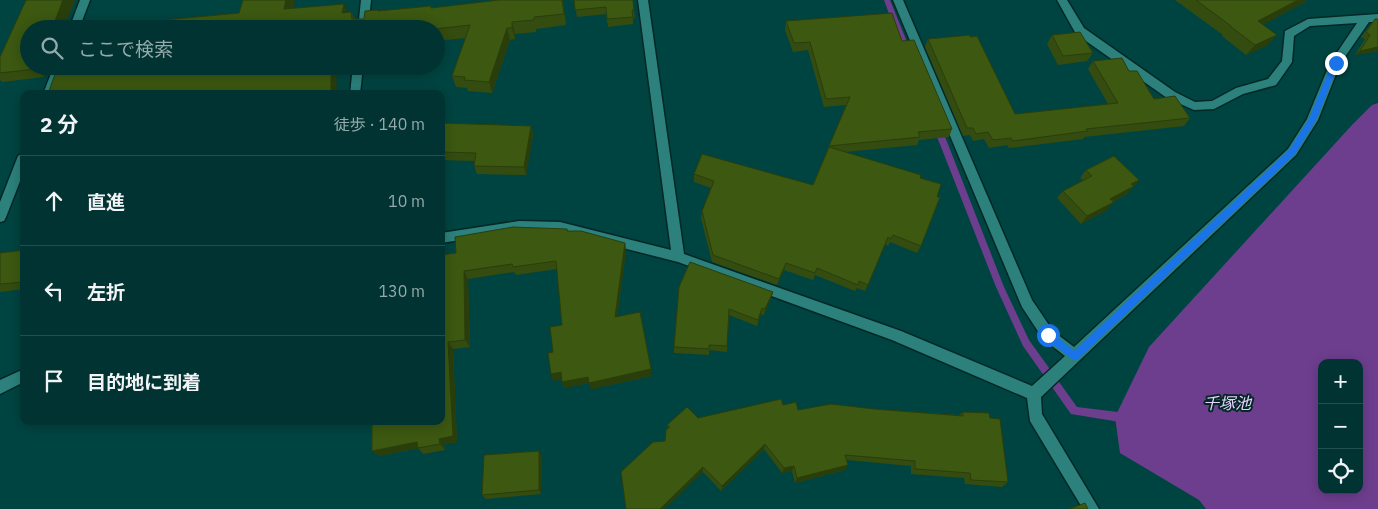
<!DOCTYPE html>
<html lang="ja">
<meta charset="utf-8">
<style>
:root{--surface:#003331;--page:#0e3f3d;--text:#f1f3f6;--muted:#95aaab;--line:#224e4d}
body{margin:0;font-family:"IBM Plex Sans","Noto Sans JP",sans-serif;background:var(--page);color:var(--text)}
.controls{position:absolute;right:15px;bottom:15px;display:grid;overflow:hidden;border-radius:10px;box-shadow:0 2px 12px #0003}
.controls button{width:45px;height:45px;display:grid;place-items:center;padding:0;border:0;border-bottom:1px solid var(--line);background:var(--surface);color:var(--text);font:25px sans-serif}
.stop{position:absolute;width:15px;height:15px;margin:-11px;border:4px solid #1a73e8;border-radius:50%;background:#fff}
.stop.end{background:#1a73e8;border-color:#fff;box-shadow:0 1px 5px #0008}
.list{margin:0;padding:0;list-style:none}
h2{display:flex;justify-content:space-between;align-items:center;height:65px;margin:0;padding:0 20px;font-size:21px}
h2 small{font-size:16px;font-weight:400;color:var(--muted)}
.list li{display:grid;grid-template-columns:32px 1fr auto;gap:15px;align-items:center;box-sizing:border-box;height:90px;padding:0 20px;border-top:1px solid var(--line)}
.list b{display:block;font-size:19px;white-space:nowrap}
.list em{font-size:16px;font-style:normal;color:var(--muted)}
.icon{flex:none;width:28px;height:28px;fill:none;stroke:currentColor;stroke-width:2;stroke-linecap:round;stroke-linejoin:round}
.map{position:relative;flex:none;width:1378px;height:509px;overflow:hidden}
.search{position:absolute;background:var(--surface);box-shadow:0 2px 12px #0003;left:20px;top:20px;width:425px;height:55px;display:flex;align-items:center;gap:12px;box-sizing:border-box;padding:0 18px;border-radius:28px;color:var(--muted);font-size:19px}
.panel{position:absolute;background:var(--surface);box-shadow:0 2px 12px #0003;left:20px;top:90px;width:425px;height:335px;border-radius:10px}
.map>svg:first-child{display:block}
.water{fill:#6d3e8e;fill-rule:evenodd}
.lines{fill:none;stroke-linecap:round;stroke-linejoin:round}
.stream{fill:#6d3e8e;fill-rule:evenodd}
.minor-casing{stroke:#032826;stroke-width:3}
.minor{fill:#2c817c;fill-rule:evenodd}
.wall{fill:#344c0f}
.shaded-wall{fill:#2a3e0c}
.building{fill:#3c5811;stroke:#2a3e0c}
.route{fill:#1a73e8}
.labels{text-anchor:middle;stroke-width:4;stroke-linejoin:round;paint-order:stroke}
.water-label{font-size:16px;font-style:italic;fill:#e8d1fd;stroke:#032826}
</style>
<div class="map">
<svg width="1378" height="509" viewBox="0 0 1378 509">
<rect width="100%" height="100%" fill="#004441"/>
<path class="water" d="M 1378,103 L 1378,509 L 1206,509 L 1199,500 L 1120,453 L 1115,417 L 1149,347 L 1352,125 L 1372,105 ZM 1322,363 L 1359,363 L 1359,490 L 1322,490 Z"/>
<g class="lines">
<g class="stream">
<path d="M 884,0 L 890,0 L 911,52 L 910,54 L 907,55 L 903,52 Z"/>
<path d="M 938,126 L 942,129 L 1004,287 L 1029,340 L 1077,407 L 1126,413 L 1129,415 L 1131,418 L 1129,421 L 1126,423 L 1071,414 L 1023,346 L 996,287 L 934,129 Z"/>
</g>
<g class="minor-casing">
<g id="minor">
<path d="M 80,0 L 90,0 L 79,29 L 69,29 Z"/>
<path d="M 361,0 L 371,0 L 368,29 L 358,29 Z"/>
<path d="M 638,0 L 648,0 L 684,254 L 901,331 L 1032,386 L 1065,356 L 1043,339 L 1022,307 L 893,0 L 903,0 L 1032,300 L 1053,331 L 1074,347 L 1288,149 L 1307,119 L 1330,63 L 1357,23 L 1310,26 L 1294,36 L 1292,62 L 1276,85 L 1243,94 L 1214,109 L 1194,110 L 1167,98 L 1076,34 L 1057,0 L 1067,0 L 1084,28 L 1175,92 L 1195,102 L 1212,101 L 1236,88 L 1268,79 L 1282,61 L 1285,31 L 1308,19 L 1378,14 L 1378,22 L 1369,22 L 1340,64 L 1318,120 L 1296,155 L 1041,397 L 1042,414 L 1099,509 L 1083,509 L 1030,421 L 1027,398 L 892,340 L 678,262 L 560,232 L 519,231 L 441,243 L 441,233 L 519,221 L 560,222 L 671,250 Z"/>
<path d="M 54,66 L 64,66 L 54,94 L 43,94 Z"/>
<path d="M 353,66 L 363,66 L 360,94 L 350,94 Z"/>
<path d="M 24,152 L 24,171 L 6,217 L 4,221 L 0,222 L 0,202 L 18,156 Z"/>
<path d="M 24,369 L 24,382 L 0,394 L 0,380 Z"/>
</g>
</g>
<use href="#minor" class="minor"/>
</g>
<g class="wall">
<path d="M 26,0 L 75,0 L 64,26 L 92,27 L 293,8 L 351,12 L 355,19 L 364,19 L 379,11 L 431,6 L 431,8 L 499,0 L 563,0 L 566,25 L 536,29 L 536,32 L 515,34 L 515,39 L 510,40 L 492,93 L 468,91 L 467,88 L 456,87 L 452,76 L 466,38 L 436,41 L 436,29 L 29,29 L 29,66 L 49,66 L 44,77 L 2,82 L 0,80 L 0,57 Z"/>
<path d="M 574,0 L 634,10 L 635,17 L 633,18 L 633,24 L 608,27 L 606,14 L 577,17 Z"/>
<path d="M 1175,0 L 1306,0 L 1305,2 L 1262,25 L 1268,45 L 1246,55 L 1222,36 L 1223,35 Z"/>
<path d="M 1375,19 L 1378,19 L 1378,51 L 1355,55 L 1365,39 L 1361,37 L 1371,24 Z"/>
<path d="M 786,21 L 902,41 L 952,129 L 949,137 L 919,140 L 917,145 L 845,152 L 920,178 L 921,246 L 917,253 L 890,242 L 888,246 L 885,244 L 865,291 L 857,288 L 855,291 L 815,275 L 813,280 L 784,270 L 777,285 L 712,262 L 701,218 L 702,211 L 711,188 L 694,182 L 694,174 L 813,185 L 846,105 L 824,107 L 808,50 L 793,52 L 785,30 Z"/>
<path d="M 1052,35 L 1093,53 L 1087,61 L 1058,65 L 1047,44 Z"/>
<path d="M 928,39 L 1015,114 L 1108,104 L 1088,69 L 1093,61 L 1129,71 L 1154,99 L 1190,118 L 1184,126 L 1084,137 L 1083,139 L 1009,148 L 1007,145 L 989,148 L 984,139 L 973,141 L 970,135 L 963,136 L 925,47 Z"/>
<path d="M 441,123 L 531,126 L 533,134 L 526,175 L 477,174 L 474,166 L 475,161 L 441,160 Z"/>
<path d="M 1086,170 L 1139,180 L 1127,194 L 1113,202 L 1107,210 L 1081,224 L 1057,198 L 1063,191 L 1083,180 L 1080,178 Z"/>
<path d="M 567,229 L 568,231 L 625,243 L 626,251 L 617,317 L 651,369 L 651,376 L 591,389 L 589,383 L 564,388 L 561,379 L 553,381 L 553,352 L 562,325 L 557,269 L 516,275 L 514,272 L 468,279 L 470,347 L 453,349 L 457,442 L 444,444 L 445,450 L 423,454 L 418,448 L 379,456 L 372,451 L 456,253 Z"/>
<path d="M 24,250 L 24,289 L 0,292 L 0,253 Z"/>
<path d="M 679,287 L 773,292 L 771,298 L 764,315 L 761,314 L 757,326 L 729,315 L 727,352 L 709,350 L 709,355 L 674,353 L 674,347 Z"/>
<path d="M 783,405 L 798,410 L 874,409 L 959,415 L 963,412 L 1008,482 L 1002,487 L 965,484 L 964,478 L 911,474 L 911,466 L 847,460 L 845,470 L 795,483 L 792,471 L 782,473 L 764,449 L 721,491 L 703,472 L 665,441 L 668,429 L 667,425 L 698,418 Z"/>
<path d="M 339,421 L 353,421 L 341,423 Z"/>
<path d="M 542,455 L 541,494 L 486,499 L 482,495 Z"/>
</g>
<g class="shaded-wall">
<path d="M 63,0 L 75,0 L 63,29 L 52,29 Z"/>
<path d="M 286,0 L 295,0 L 291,21 L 284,9 Z"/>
<path d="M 1298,0 L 1306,0 L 1305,2 L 1250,32 L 1258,21 Z"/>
<path d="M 344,4 L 349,15 L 342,13 Z"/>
<path d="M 512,22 L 515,34 L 515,39 L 512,28 Z"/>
<path d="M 507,28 L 510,40 L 492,93 L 489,82 Z"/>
<path d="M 1277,35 L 1268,45 L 1246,55 L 1255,45 Z"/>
<path d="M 1378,47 L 1378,51 L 1355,55 L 1360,51 Z"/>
<path d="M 37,66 L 49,66 L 44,77 L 36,69 Z"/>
<path d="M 331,66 L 336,66 L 337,94 L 331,94 Z"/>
<path d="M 531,126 L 533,134 L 526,175 L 524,167 Z"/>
<path d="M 1139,180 L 1127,194 L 1104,207 L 1110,199 L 1131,184 Z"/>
<path d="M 1114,202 L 1107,210 L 1081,224 L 1087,216 Z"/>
<path d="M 625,243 L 626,251 L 616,324 L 615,317 Z"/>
<path d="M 786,263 L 784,270 L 777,285 L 779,279 Z"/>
<path d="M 464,271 L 468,279 L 470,347 L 465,340 Z"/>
<path d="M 773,292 L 771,298 L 764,315 L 765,309 Z"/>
<path d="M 762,308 L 761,314 L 757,326 L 758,320 Z"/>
<path d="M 448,342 L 453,349 L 457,442 L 444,444 L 445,450 L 440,444 L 439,439 Z"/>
<path d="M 651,369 L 651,376 L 591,389 L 589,383 L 564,388 L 562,382 L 588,377 Z"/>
<path d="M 561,372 L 563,379 L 553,381 L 551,374 Z"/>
<path d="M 417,442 L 423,447 L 379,456 L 372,451 Z"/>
<path d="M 765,444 L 764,449 L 721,491 L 722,486 Z"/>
<path d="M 539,451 L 542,455 L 541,494 L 539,490 Z"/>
<path d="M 848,465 L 845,470 L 795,483 L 797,478 Z"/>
<path d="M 794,466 L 792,471 L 782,473 L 784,468 Z"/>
<path d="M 703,467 L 703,472 L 664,509 L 660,509 Z"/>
</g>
<g class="building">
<path d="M 26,0 L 63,0 L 52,29 L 29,29 L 29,66 L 37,66 L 36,69 L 0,73 L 0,57 Z"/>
<path d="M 243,0 L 286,0 L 284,9 L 344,4 L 342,13 L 351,12 L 352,19 L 364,19 L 365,11 L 378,10 L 378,11 L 431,6 L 431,8 L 499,0 L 562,0 L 564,14 L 534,17 L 534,20 L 512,22 L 512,28 L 507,28 L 489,82 L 464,80 L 465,77 L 452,76 L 470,25 L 435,29 L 60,29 L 60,27 L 90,24 L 89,27 L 239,13 Z"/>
<path d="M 574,0 L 633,0 L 634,10 L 632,10 L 633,17 L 607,19 L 606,7 L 575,10 Z"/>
<path d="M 1196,0 L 1298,0 L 1258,21 L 1277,35 L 1255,45 L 1230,26 L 1231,26 Z"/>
<path d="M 892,13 L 902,41 L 914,40 L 952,129 L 918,132 L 920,137 L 829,146 L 850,97 L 826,99 L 810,42 L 794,43 L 786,21 Z"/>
<path d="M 1375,19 L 1378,19 L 1378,47 L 1360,51 L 1370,35 L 1366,32 Z"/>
<path d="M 1080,32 L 1093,53 L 1063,56 L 1052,35 Z"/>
<path d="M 970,35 L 970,37 L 977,36 L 1015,114 L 1118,103 L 1093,61 L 1122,58 L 1129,71 L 1137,71 L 1154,99 L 1175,96 L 1190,118 L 1086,129 L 1088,131 L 1013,141 L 1011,138 L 993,140 L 988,132 L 976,134 L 973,128 L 967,128 L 928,39 Z"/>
<path d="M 58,66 L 331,66 L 331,94 L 49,94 L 50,88 Z"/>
<path d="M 441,123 L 531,126 L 524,167 L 474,166 L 476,153 L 441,152 Z"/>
<path d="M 829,147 L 921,175 L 920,178 L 941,184 L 937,197 L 940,197 L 921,246 L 893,235 L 891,239 L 888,237 L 868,285 L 859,281 L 858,285 L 817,268 L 815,273 L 786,263 L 779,279 L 713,255 L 702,211 L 714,181 L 694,174 L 702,154 L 813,185 Z"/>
<path d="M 1114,156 L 1139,180 L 1131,184 L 1134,186 L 1110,199 L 1114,202 L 1087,216 L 1063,191 L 1092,176 L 1086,170 Z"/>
<path d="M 513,227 L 567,229 L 567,231 L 581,231 L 625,243 L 615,317 L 640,312 L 651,369 L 589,383 L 588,377 L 562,382 L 561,372 L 551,374 L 548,353 L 553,352 L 550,327 L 562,325 L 556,261 L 513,267 L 512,264 L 464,271 L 465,340 L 448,342 L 453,436 L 439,439 L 440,444 L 418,448 L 417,442 L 372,451 L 372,421 L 441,421 L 441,255 L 456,253 L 455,237 Z"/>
<path d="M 24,250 L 24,282 L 0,284 L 0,253 Z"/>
<path d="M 690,262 L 773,292 L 765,309 L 762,308 L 758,320 L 729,309 L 727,346 L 709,345 L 709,349 L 674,347 L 679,287 Z"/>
<path d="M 781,399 L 783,405 L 796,402 L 798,410 L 831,404 L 874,409 L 963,416 L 963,412 L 989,413 L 990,418 L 1000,419 L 1008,482 L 971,480 L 970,473 L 915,469 L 915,461 L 845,455 L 848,465 L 797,478 L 794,466 L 784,468 L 765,444 L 722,486 L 703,467 L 660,509 L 626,509 L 621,472 L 653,442 L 665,441 L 666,430 L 670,427 L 667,425 L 687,407 L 698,418 Z"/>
<path d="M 539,451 L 539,490 L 482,495 L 484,455 Z"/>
<path d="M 1085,503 L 1088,509 L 1069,509 Z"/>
</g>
<path class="route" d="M 1336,60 L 1339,63 L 1316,120 L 1295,154 L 1078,359 L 1072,359 L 1045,338 L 1045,332 L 1051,332 L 1074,351 L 1289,150 L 1309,119 L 1332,63 Z"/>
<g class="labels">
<g class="water-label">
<text x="1227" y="409">千塚池</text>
</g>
</g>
</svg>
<div class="controls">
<button>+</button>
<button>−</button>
<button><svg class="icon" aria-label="locate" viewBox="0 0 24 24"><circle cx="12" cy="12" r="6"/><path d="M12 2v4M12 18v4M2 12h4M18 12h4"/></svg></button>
</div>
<div class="stop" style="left:1048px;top:335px"></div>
<div class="stop end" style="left:1336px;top:63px"></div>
<div class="search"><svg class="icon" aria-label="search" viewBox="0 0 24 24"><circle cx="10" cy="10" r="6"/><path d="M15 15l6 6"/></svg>ここで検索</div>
<section class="panel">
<h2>2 分<small>徒歩 · 140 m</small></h2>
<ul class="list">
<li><svg class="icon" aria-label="ahead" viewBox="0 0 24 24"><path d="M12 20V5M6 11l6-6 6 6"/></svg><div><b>直進</b></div><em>10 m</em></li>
<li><svg class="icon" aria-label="left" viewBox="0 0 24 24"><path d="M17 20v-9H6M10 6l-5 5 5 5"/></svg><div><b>左折</b></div><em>130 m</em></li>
<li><svg class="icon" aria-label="arrive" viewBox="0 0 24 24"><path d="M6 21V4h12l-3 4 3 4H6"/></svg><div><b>目的地に到着</b></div></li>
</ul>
</section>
</div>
